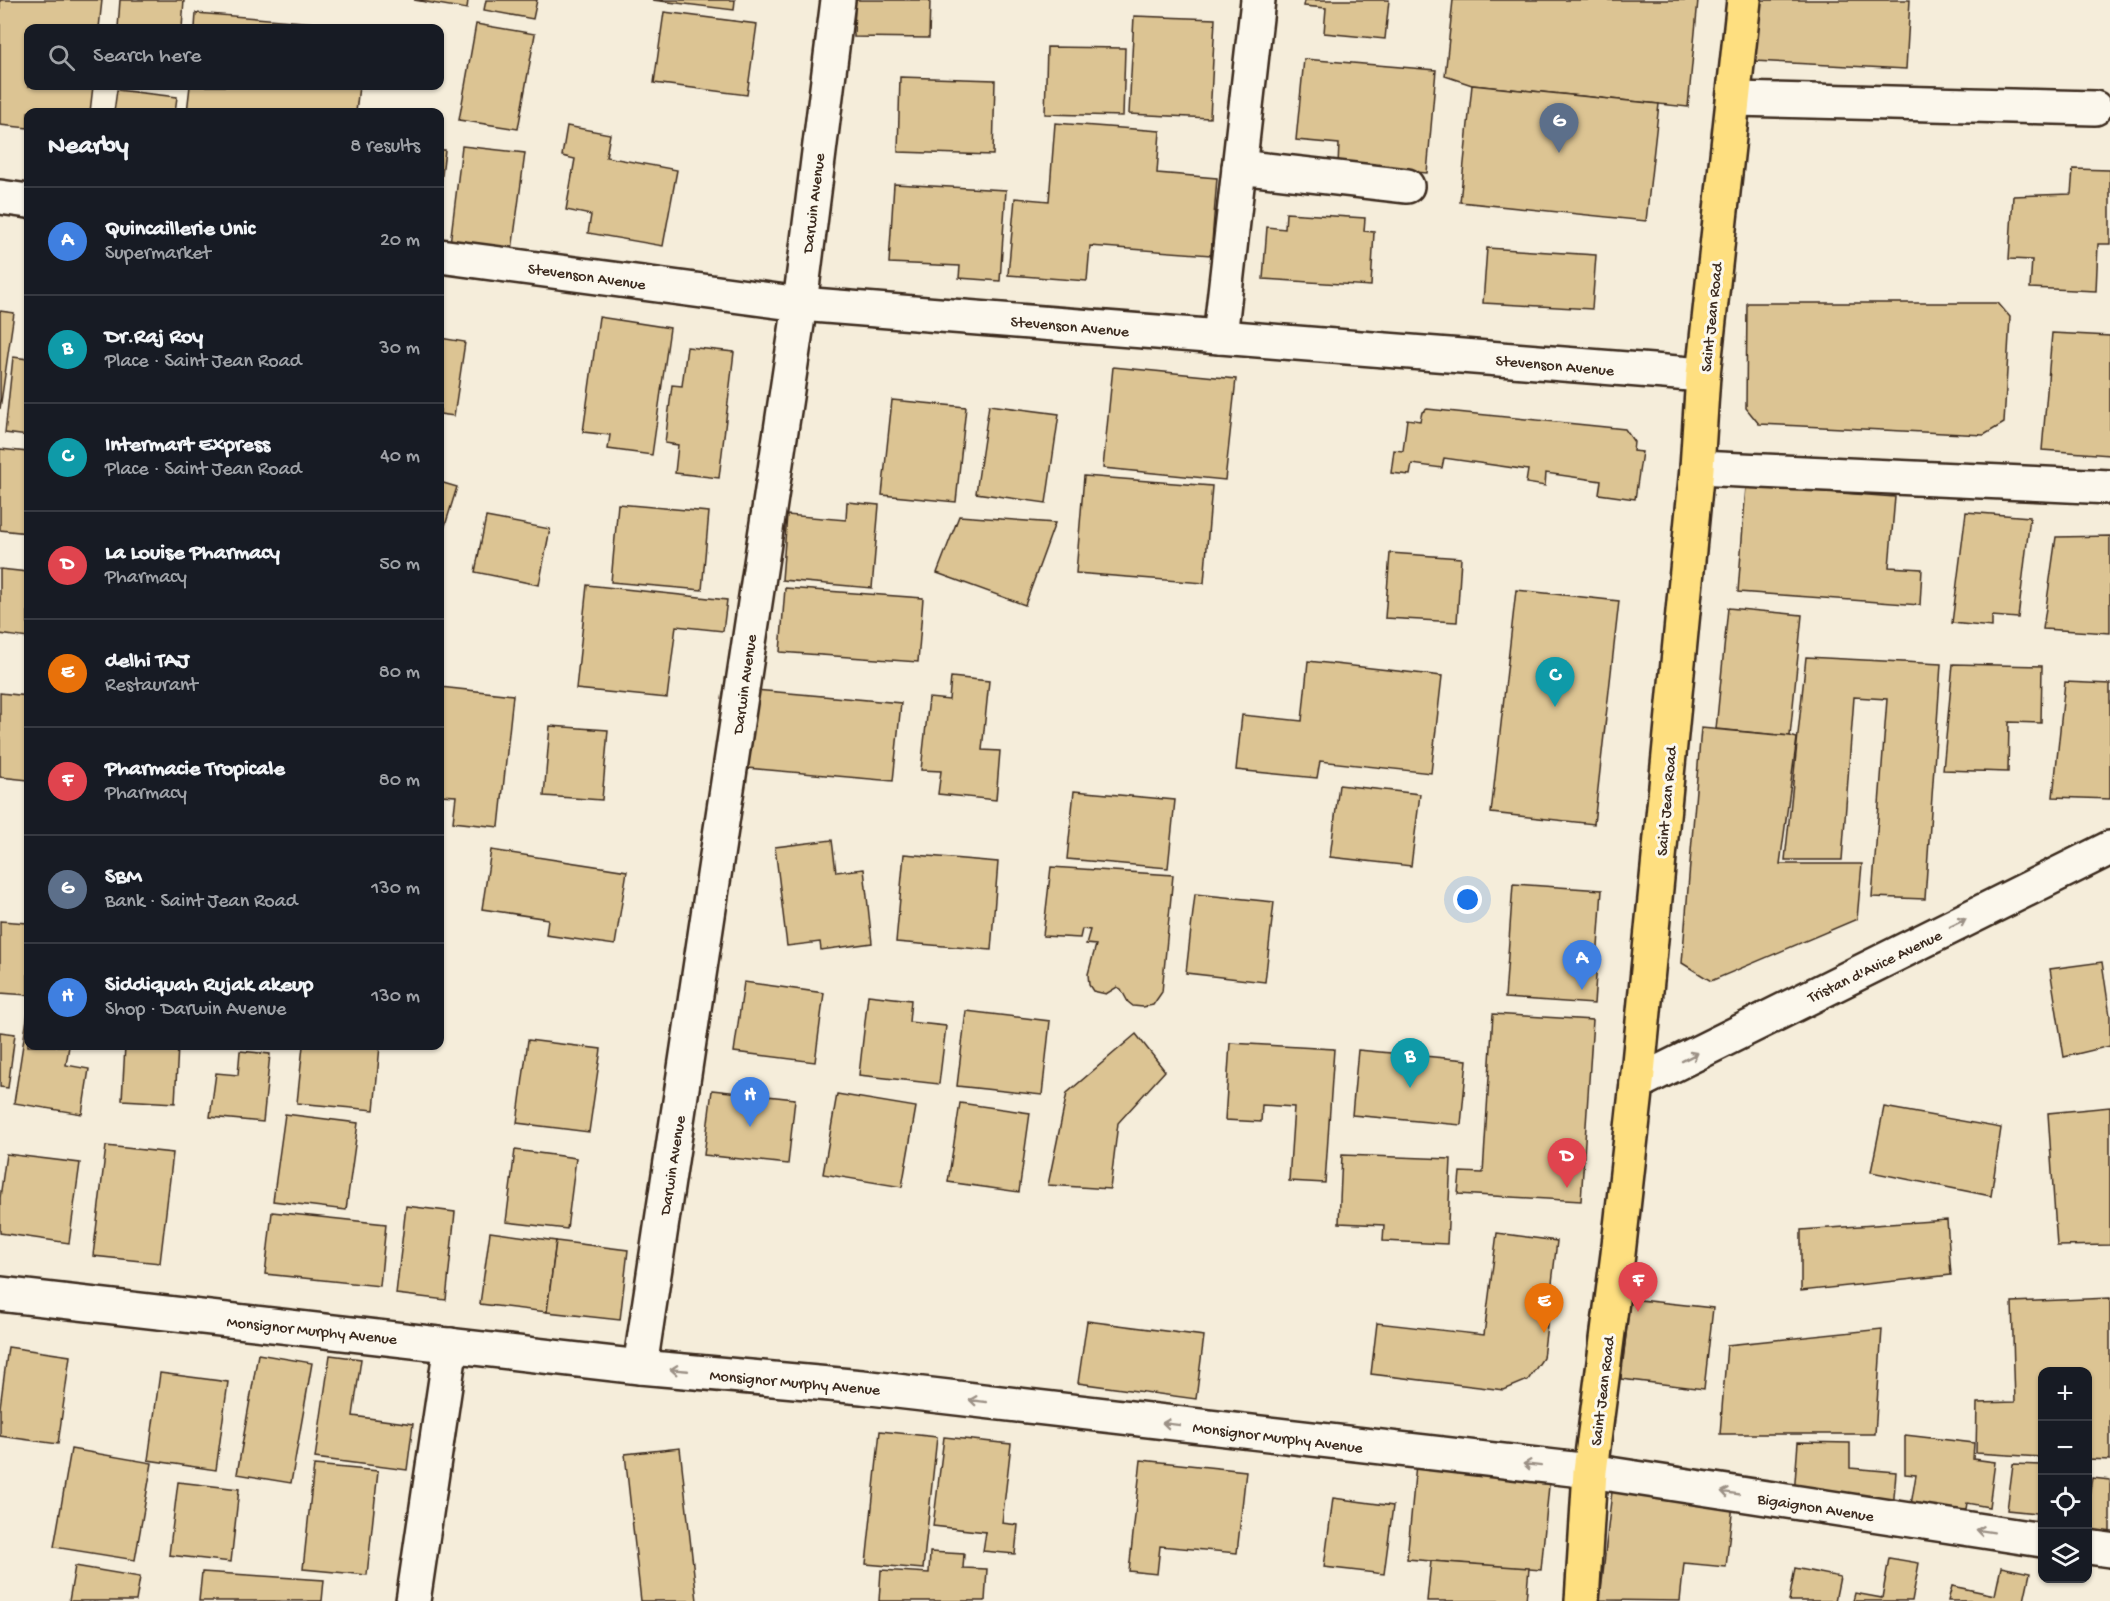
<!DOCTYPE html>
<meta charset="utf-8">
<style>
:root{--surface:#171b24;--page:#20242c;--text:#f1f3f6;--muted:#9ea1a6;--line:#363941;--accent:#1f6fb2}
body{margin:0;font-family:"Gochi Hand",sans-serif;background:var(--page);color:var(--text)}
.controls{position:absolute;right:18px;bottom:18px;display:grid;overflow:hidden;border-radius:12px;box-shadow:0 2px 4px #0004}
.controls button{width:54px;height:54px;display:grid;place-items:center;padding:0;border:0;border-bottom:2px solid var(--line);background:var(--surface);color:var(--text);font:30px sans-serif}
.you{position:absolute;left:1468px;top:900px;width:21px;height:21px;margin:-15px;border:4px solid #fff;border-radius:50%;background:#1a73e8;box-shadow:0 0 0 9px #1a73e833}
.badge{display:grid;place-items:center;width:39px;height:39px;border-radius:50%;background:var(--accent);color:#fff;font-size:20px;font-weight:700}
.pin{position:absolute;translate:-50% -50px;filter:drop-shadow(0 2px 3px #0008)}
.pin::after{content:'';position:absolute;top:32px;width:21px;height:18px;background:inherit;clip-path:polygon(0 0,100% 0,50% 100%)}
.list{margin:0;padding:0;list-style:none}
h2{display:flex;justify-content:space-between;align-items:center;height:78px;margin:0;padding:0 24px;font-size:26px}
h2 small{font-size:20px;font-weight:400;color:var(--muted)}
.list li{display:grid;grid-template-columns:39px 1fr auto;gap:18px;align-items:center;box-sizing:border-box;height:108px;padding:0 24px;border-top:2px solid var(--line)}
.list b{display:block;font-size:22px;white-space:nowrap}
.list p{margin:0;font-size:20px;white-space:nowrap;color:var(--muted)}
.list em{font-size:20px;font-style:normal;color:var(--muted)}
.icon{flex:none;width:33px;height:33px;fill:none;stroke:currentColor;stroke-width:2;stroke-linecap:round;stroke-linejoin:round}
.map{position:relative;flex:none;width:2110px;height:1601px;overflow:hidden}
.search{position:absolute;background:var(--surface);box-shadow:0 2px 4px #0004;left:24px;top:24px;width:420px;height:66px;display:flex;align-items:center;gap:15px;box-sizing:border-box;padding:0 21px;border-radius:12px;color:var(--muted);font-size:22px}
.panel{position:absolute;background:var(--surface);box-shadow:0 2px 4px #0004;left:24px;top:108px;width:420px;height:942px;border-radius:12px}
.map>svg:first-child{display:block}
.building{fill:#dcc493;stroke:#3b2a1e;stroke-width:1.5}
.lines{fill:none;stroke-linecap:round;stroke-linejoin:round}
.minor-casing{stroke:#3b2a1e;stroke-width:38}
.major-casing{stroke:#3b2a1e;stroke-width:38}
.minor{stroke:#fbf7ec;stroke-width:33}
.major{stroke:#fedf80;stroke-width:33}
.oneway{stroke:#9b9085}
.labels{text-anchor:middle;stroke-width:6;stroke-linejoin:round;paint-order:stroke}
.street-label{font-size:16px;fill:#3b2a1e;stroke:#fbf7ec}
</style>
<div class="map">
<svg width="2110" height="1601" viewBox="0 0 2110 1601">
<rect width="100%" height="100%" fill="#f5edda"/>
<filter id="ink" filterUnits="userSpaceOnUse"><feTurbulence type="fractalNoise" baseFrequency=".0167" numOctaves="2"/><feDisplacementMap in="SourceGraphic" scale="12" xChannelSelector="R" yChannelSelector="G"/><feConvolveMatrix kernelMatrix="1 2 1 2 8 2 1 2 1" color-interpolation-filters="sRGB"/></filter>
<g filter="url(#ink)">
<g class="building">
<path d="M 0,0 L 102,0 L 99,28 L 28,28 L 28,86 L 93,86 L 90,112 L 28,112 L 28,128 L 0,125 Z"/>
<path d="M 120,0 L 184,0 L 182,28 L 118,28 Z"/>
<path d="M 414,0 L 468,0 L 467,9 Z"/>
<path d="M 486,0 L 537,0 L 533,19 L 484,10 Z"/>
<path d="M 652,0 L 735,0 L 734,10 Z"/>
<path d="M 855,0 L 930,0 L 929,38 L 854,37 Z"/>
<path d="M 1305,0 L 1389,0 L 1385,39 L 1324,33 L 1326,8 L 1304,6 Z"/>
<path d="M 1453,0 L 1698,0 L 1688,107 L 1472,85 L 1445,76 Z"/>
<path d="M 1758,0 L 1910,0 L 1906,69 L 1754,61 Z"/>
<path d="M 664,12 L 757,24 L 747,95 L 654,83 Z"/>
<path d="M 196,13 L 364,27 L 363,28 L 195,28 Z"/>
<path d="M 1134,16 L 1215,19 L 1210,118 L 1129,114 Z"/>
<path d="M 476,24 L 535,34 L 518,129 L 459,120 Z"/>
<path d="M 1047,47 L 1125,48 L 1123,116 L 1045,114 Z"/>
<path d="M 1304,59 L 1436,70 L 1427,173 L 1338,165 L 1339,144 L 1296,140 Z"/>
<path d="M 900,77 L 995,80 L 993,155 L 898,152 Z"/>
<path d="M 1472,85 L 1659,104 L 1646,221 L 1460,202 Z"/>
<path d="M 190,86 L 359,86 L 356,112 L 187,112 Z"/>
<path d="M 117,90 L 177,97 L 175,112 L 114,112 Z"/>
<path d="M 1055,123 L 1160,131 L 1157,173 L 1217,178 L 1211,255 L 1090,246 L 1087,281 L 1008,275 L 1015,198 L 1049,201 Z"/>
<path d="M 567,126 L 610,134 L 606,157 L 677,170 L 663,246 L 588,233 L 591,215 L 566,210 L 575,159 L 562,156 Z"/>
<path d="M 462,146 L 525,153 L 512,251 L 450,244 Z"/>
<path d="M 440,150 L 445,150 L 440,192 Z"/>
<path d="M 2073,169 L 2110,170 L 2110,244 L 2098,244 L 2096,291 L 2030,288 L 2032,260 L 2009,259 L 2013,196 L 2071,194 Z"/>
<path d="M 894,184 L 1006,190 L 1000,281 L 959,278 L 960,266 L 889,263 Z"/>
<path d="M 1286,213 L 1365,218 L 1364,231 L 1374,232 L 1371,286 L 1263,279 L 1267,227 L 1285,229 Z"/>
<path d="M 1487,248 L 1596,255 L 1592,309 L 1483,303 Z"/>
<path d="M 1747,303 L 1998,303 L 2010,317 L 2004,423 L 1984,435 L 1759,424 L 1746,408 Z"/>
<path d="M 0,311 L 14,313 L 0,409 Z"/>
<path d="M 599,317 L 670,328 L 652,455 L 608,449 L 610,435 L 583,432 Z"/>
<path d="M 2052,333 L 2110,336 L 2110,455 L 2042,450 Z"/>
<path d="M 440,338 L 465,342 L 454,416 L 440,414 Z"/>
<path d="M 687,347 L 734,352 L 719,478 L 675,473 L 678,445 L 665,443 L 672,385 L 682,386 Z"/>
<path d="M 13,357 L 28,359 L 28,436 L 5,433 Z"/>
<path d="M 1113,367 L 1236,379 L 1225,480 L 1103,468 Z"/>
<path d="M 892,400 L 966,407 L 956,502 L 882,495 Z"/>
<path d="M 989,405 L 1059,414 L 1046,503 L 976,493 Z"/>
<path d="M 1427,409 L 1625,429 L 1634,442 L 1633,451 L 1642,452 L 1635,499 L 1599,494 L 1601,481 L 1546,473 L 1545,486 L 1526,483 L 1528,470 L 1444,458 L 1442,468 L 1412,464 L 1410,475 L 1391,473 L 1394,450 L 1403,451 L 1407,419 L 1420,421 L 1422,412 Z"/>
<path d="M 0,449 L 28,452 L 28,548 L 26,548 L 28,533 L 0,530 Z"/>
<path d="M 1084,476 L 1212,486 L 1204,583 L 1076,573 Z"/>
<path d="M 440,482 L 457,487 L 440,542 Z"/>
<path d="M 1746,486 L 1895,497 L 1889,567 L 1922,569 L 1920,605 L 1738,592 Z"/>
<path d="M 847,502 L 879,505 L 872,588 L 782,580 L 787,515 L 846,520 Z"/>
<path d="M 618,504 L 709,512 L 702,590 L 611,582 Z"/>
<path d="M 1966,512 L 2030,517 L 2018,618 L 1992,616 L 1992,627 L 1952,623 Z"/>
<path d="M 959,516 L 1055,523 L 1025,605 L 937,573 Z"/>
<path d="M 486,517 L 550,529 L 539,585 L 475,572 Z"/>
<path d="M 2110,536 L 2110,633 L 2043,629 L 2056,537 Z"/>
<path d="M 1390,553 L 1461,558 L 1457,622 L 1385,618 Z"/>
<path d="M 0,569 L 28,572 L 28,638 L 0,634 Z"/>
<path d="M 587,585 L 727,600 L 723,631 L 676,626 L 667,698 L 576,689 Z"/>
<path d="M 785,588 L 923,598 L 918,662 L 780,652 Z"/>
<path d="M 1516,590 L 1619,601 L 1594,824 L 1491,813 Z"/>
<path d="M 1728,608 L 1802,615 L 1790,736 L 1716,729 Z"/>
<path d="M 1806,657 L 1941,664 L 1925,899 L 1872,897 L 1887,699 L 1854,697 L 1842,860 L 1785,860 Z"/>
<path d="M 1308,661 L 1442,676 L 1431,773 L 1320,761 L 1317,778 L 1236,770 L 1242,715 L 1302,721 Z"/>
<path d="M 1953,664 L 2042,666 L 2041,723 L 2009,722 L 2008,772 L 1943,770 Z"/>
<path d="M 951,677 L 989,681 L 982,750 L 1000,751 L 996,800 L 938,794 L 941,771 L 921,770 L 929,698 L 949,700 Z"/>
<path d="M 2065,682 L 2110,684 L 2110,799 L 2053,797 Z"/>
<path d="M 440,687 L 513,695 L 499,827 L 453,822 L 456,796 L 440,795 Z"/>
<path d="M 755,690 L 901,703 L 893,781 L 747,768 Z"/>
<path d="M 0,693 L 28,696 L 28,780 L 0,777 Z"/>
<path d="M 550,726 L 608,730 L 602,800 L 544,796 Z"/>
<path d="M 1701,728 L 1790,736 L 1797,738 L 1780,864 L 1862,864 L 1857,919 L 1711,981 L 1682,963 Z"/>
<path d="M 1339,785 L 1420,794 L 1411,866 L 1330,857 Z"/>
<path d="M 1074,791 L 1175,800 L 1168,868 L 1067,859 Z"/>
<path d="M 832,840 L 836,872 L 864,869 L 872,943 L 821,950 L 820,942 L 787,946 L 775,847 Z"/>
<path d="M 491,850 L 627,871 L 615,945 L 546,935 L 548,919 L 482,909 Z"/>
<path d="M 904,854 L 998,862 L 991,950 L 896,942 Z"/>
<path d="M 1051,867 L 1173,875 L 1162,992 L 1153,1005 L 1143,1007 L 1133,1006 L 1128,1002 L 1121,989 L 1117,987 L 1106,994 L 1093,991 L 1089,985 L 1088,974 L 1096,945 L 1086,944 L 1090,930 L 1082,929 L 1080,938 L 1043,936 Z"/>
<path d="M 1513,884 L 1602,890 L 1594,1004 L 1505,998 Z"/>
<path d="M 1195,894 L 1274,902 L 1265,982 L 1186,973 Z"/>
<path d="M 0,921 L 28,923 L 28,995 L 0,993 Z"/>
<path d="M 2102,962 L 2110,1016 L 2110,1046 L 2064,1057 L 2050,969 Z"/>
<path d="M 744,982 L 824,993 L 815,1062 L 734,1052 Z"/>
<path d="M 868,995 L 911,1000 L 909,1022 L 946,1026 L 939,1084 L 859,1075 Z"/>
<path d="M 966,1011 L 1050,1021 L 1042,1095 L 957,1086 Z"/>
<path d="M 28,1012 L 28,1046 L 69,1046 L 66,1065 L 89,1069 L 82,1114 L 14,1103 Z"/>
<path d="M 1493,1014 L 1593,1020 L 1581,1201 L 1458,1194 L 1460,1172 L 1483,1173 Z"/>
<path d="M 0,1032 L 15,1034 L 8,1088 L 0,1087 Z"/>
<path d="M 1136,1034 L 1165,1071 L 1118,1123 L 1110,1189 L 1048,1185 L 1067,1093 Z"/>
<path d="M 528,1040 L 601,1049 L 589,1132 L 517,1123 Z"/>
<path d="M 1230,1043 L 1334,1049 L 1325,1183 L 1289,1181 L 1294,1107 L 1262,1105 L 1261,1122 L 1225,1120 Z"/>
<path d="M 125,1046 L 178,1046 L 175,1103 L 122,1100 Z"/>
<path d="M 303,1046 L 380,1046 L 374,1110 L 297,1103 Z"/>
<path d="M 1358,1050 L 1467,1060 L 1461,1125 L 1352,1115 Z"/>
<path d="M 240,1051 L 270,1054 L 263,1122 L 210,1117 L 216,1073 L 238,1075 Z"/>
<path d="M 712,1090 L 795,1099 L 788,1164 L 704,1155 Z"/>
<path d="M 837,1094 L 916,1107 L 902,1187 L 823,1174 Z"/>
<path d="M 960,1103 L 1030,1113 L 1019,1192 L 948,1182 Z"/>
<path d="M 1884,1107 L 2001,1128 L 1991,1196 L 1871,1172 Z"/>
<path d="M 2110,1107 L 2110,1245 L 2057,1246 L 2048,1113 Z"/>
<path d="M 285,1114 L 358,1123 L 346,1210 L 273,1201 Z"/>
<path d="M 106,1146 L 173,1153 L 160,1263 L 93,1256 Z"/>
<path d="M 515,1150 L 576,1158 L 567,1229 L 506,1222 Z"/>
<path d="M 6,1154 L 80,1163 L 69,1243 L 0,1233 L 0,1198 Z"/>
<path d="M 1342,1155 L 1451,1159 L 1447,1244 L 1383,1241 L 1384,1225 L 1339,1223 Z"/>
<path d="M 406,1206 L 455,1212 L 446,1300 L 396,1294 Z"/>
<path d="M 272,1212 L 386,1224 L 380,1286 L 265,1274 Z"/>
<path d="M 1947,1220 L 1951,1275 L 1801,1291 L 1801,1230 Z"/>
<path d="M 490,1232 L 556,1241 L 547,1312 L 480,1304 Z"/>
<path d="M 1497,1233 L 1557,1241 L 1543,1358 L 1528,1380 L 1504,1390 L 1371,1374 L 1377,1323 L 1484,1335 Z"/>
<path d="M 556,1241 L 628,1250 L 620,1320 L 547,1312 Z"/>
<path d="M 2110,1298 L 2110,1460 L 2088,1459 L 2088,1372 L 2042,1372 L 2042,1457 L 1976,1453 L 1977,1403 L 2015,1402 L 2012,1302 Z"/>
<path d="M 1630,1299 L 1713,1308 L 1704,1389 L 1621,1379 Z"/>
<path d="M 1087,1321 L 1204,1336 L 1196,1399 L 1078,1383 Z"/>
<path d="M 1882,1329 L 1875,1434 L 1720,1434 L 1727,1345 Z"/>
<path d="M 8,1347 L 70,1356 L 58,1444 L 0,1436 L 0,1407 Z"/>
<path d="M 258,1354 L 312,1363 L 291,1483 L 237,1474 Z"/>
<path d="M 330,1355 L 361,1359 L 353,1416 L 413,1424 L 407,1470 L 315,1458 Z"/>
<path d="M 160,1373 L 228,1382 L 216,1470 L 148,1460 Z"/>
<path d="M 880,1431 L 937,1437 L 923,1569 L 866,1564 Z"/>
<path d="M 1905,1435 L 1974,1443 L 1973,1459 L 1995,1462 L 1989,1507 L 1967,1503 L 1964,1521 L 1910,1511 L 1916,1475 L 1905,1474 Z"/>
<path d="M 944,1437 L 1011,1444 L 1002,1523 L 1018,1525 L 1015,1554 L 983,1551 L 986,1532 L 933,1526 Z"/>
<path d="M 1798,1442 L 1850,1443 L 1850,1468 L 1896,1472 L 1893,1510 L 1794,1495 Z"/>
<path d="M 680,1448 L 697,1601 L 641,1601 L 625,1454 Z"/>
<path d="M 71,1449 L 152,1463 L 135,1560 L 54,1547 Z"/>
<path d="M 1141,1460 L 1246,1471 L 1237,1553 L 1160,1546 L 1157,1574 L 1129,1571 Z"/>
<path d="M 1416,1464 L 1550,1475 L 1541,1570 L 1407,1559 Z"/>
<path d="M 2013,1464 L 2042,1465 L 2042,1527 L 2035,1527 L 2036,1513 L 2007,1510 Z"/>
<path d="M 314,1465 L 378,1471 L 367,1575 L 303,1569 Z"/>
<path d="M 2092,1478 L 2110,1480 L 2110,1543 L 2088,1532 L 2088,1502 Z"/>
<path d="M 178,1482 L 239,1489 L 231,1562 L 169,1555 Z"/>
<path d="M 1613,1482 L 1734,1495 L 1726,1567 L 1684,1563 L 1680,1601 L 1600,1600 Z"/>
<path d="M 1333,1498 L 1393,1506 L 1384,1574 L 1324,1567 Z"/>
<path d="M 930,1552 L 964,1554 L 963,1568 L 987,1569 L 985,1601 L 879,1601 L 881,1570 L 929,1573 Z"/>
<path d="M 1889,1558 L 1919,1563 L 1912,1601 L 1853,1601 L 1855,1593 L 1882,1598 Z"/>
<path d="M 1431,1561 L 1529,1568 L 1526,1601 L 1427,1601 Z"/>
<path d="M 75,1566 L 140,1577 L 136,1601 L 69,1601 Z"/>
<path d="M 2001,1567 L 2030,1573 L 2024,1601 L 1948,1601 L 1952,1586 L 1995,1595 Z"/>
<path d="M 1795,1568 L 1840,1577 L 1835,1601 L 1789,1601 Z"/>
<path d="M 202,1572 L 324,1580 L 322,1601 L 199,1601 Z"/>
</g>
<g class="lines">
<g class="minor-casing">
<g id="minor">
<path d="M 1734,99 L 2095,108"/>
<path d="M 1239,167 L 1407,186"/>
<path d="M 0,197 L 28,201"/>
<path d="M 440,256 L 800,304 L 1703,375"/>
<path d="M 1220,337 L 1258,0"/>
<path d="M 1697,468 L 2110,487"/>
<path d="M 1637,1083 L 2110,848"/>
<path d="M 0,1294 L 640,1367 L 862,1387 L 1590,1471 L 2042,1540"/>
<path d="M 640,1367 L 800,304 L 838,0"/>
<path d="M 2088,1547 L 2110,1550"/>
<path d="M 413,1601 L 451,1345"/>
</g>
</g>
<g class="major-casing">
<path id="major" d="M 1582,1601 L 1590,1471 L 1618,1254 L 1637,1083 L 1697,468 L 1703,375 L 1744,0"/>
</g>
<use href="#minor" class="minor"/>
<use href="#major" class="major"/>
</g>
<defs><path id="oneway-shaft" d="M-6 0H5M1.5-3L5.5 0L1.5 3" fill="none" stroke-width="1.6" stroke-linecap="round" stroke-linejoin="round" transform="scale(1.5)"/></defs>
<g class="oneway">
<use href="#oneway-shaft" transform="translate(1958 923) rotate(-26)"/>
<use href="#oneway-shaft" transform="translate(1690 1057) rotate(-27)"/>
<use href="#oneway-shaft" transform="translate(679 1370) rotate(-175)"/>
<use href="#oneway-shaft" transform="translate(978 1401) rotate(-173)"/>
<use href="#oneway-shaft" transform="translate(1171 1424) rotate(-173)"/>
<use href="#oneway-shaft" transform="translate(1532 1465) rotate(-173)"/>
<use href="#oneway-shaft" transform="translate(1730 1493) rotate(-171)"/>
<use href="#oneway-shaft" transform="translate(1985 1531) rotate(-171)"/>
</g>
</g>
<g class="labels">
<g class="street-label">
<text transform="translate(812 203) rotate(-83)" y="6">Darwin Avenue</text>
<text transform="translate(587 275) rotate(8)" y="6">Stevenson Avenue</text>
<text transform="translate(1710 317) rotate(-84)" y="6">Saint Jean Road</text>
<text transform="translate(1070 325) rotate(5)" y="6">Stevenson Avenue</text>
<text transform="translate(1555 364) rotate(5)" y="6">Stevenson Avenue</text>
<text transform="translate(743 684) rotate(-82)" y="6">Darwin Avenue</text>
<text transform="translate(1665 801) rotate(-85)" y="6">Saint Jean Road</text>
<text transform="translate(1874 965) rotate(-26)" y="6">Tristan d'Avice Avenue</text>
<text transform="translate(671 1165) rotate(-81)" y="6">Darwin Avenue</text>
<text transform="translate(312 1329) rotate(6)" y="6">Monsignor Murphy Avenue</text>
<text transform="translate(795 1381) rotate(5)" y="6">Monsignor Murphy Avenue</text>
<text transform="translate(1601 1391) rotate(-83)" y="6">Saint Jean Road</text>
<text transform="translate(1278 1436) rotate(7)" y="6">Monsignor Murphy Avenue</text>
<text transform="translate(1816 1506) rotate(9)" y="6">Bigaignon Avenue</text>
</g>
</g>
</svg>
<div class="controls">
<button>+</button>
<button>−</button>
<button><svg class="icon" aria-label="locate" viewBox="0 0 24 24"><circle cx="12" cy="12" r="6"/><path d="M12 2v4M12 18v4M2 12h4M18 12h4"/></svg></button>
<button><svg class="icon" aria-label="layers" viewBox="0 0 24 24"><path d="M12 4l9 5-9 5-9-5zM3 14l9 5 9-5"/></svg></button>
</div>
<div class="you"></div>
<div class="pin badge" style="left:1582px;top:990px;background:#3f7fe0">A</div>
<div class="pin badge" style="left:1410px;top:1088px;background:#0f9aa8">B</div>
<div class="pin badge" style="left:1555px;top:707px;background:#0f9aa8">C</div>
<div class="pin badge" style="left:1567px;top:1188px;background:#e0444e">D</div>
<div class="pin badge" style="left:1544px;top:1333px;background:#e8710a">E</div>
<div class="pin badge" style="left:1638px;top:1312px;background:#e0444e">F</div>
<div class="pin badge" style="left:1559px;top:153px;background:#5c6f8a">G</div>
<div class="pin badge" style="left:750px;top:1127px;background:#3f7fe0">H</div>
<div class="search"><svg class="icon" aria-label="search" viewBox="0 0 24 24"><circle cx="10" cy="10" r="6"/><path d="M15 15l6 6"/></svg>Search here</div>
<section class="panel">
<h2>Nearby<small>8 results</small></h2>
<ul class="list">
<li><span class="badge" style="background:#3f7fe0">A</span><div><b>Quincaillerie Unic</b><p>Supermarket</p></div><em>20 m</em></li>
<li><span class="badge" style="background:#0f9aa8">B</span><div><b>Dr.Raj Roy</b><p>Place · Saint Jean Road</p></div><em>30 m</em></li>
<li><span class="badge" style="background:#0f9aa8">C</span><div><b>Intermart Express</b><p>Place · Saint Jean Road</p></div><em>40 m</em></li>
<li><span class="badge" style="background:#e0444e">D</span><div><b>La Louise Pharmacy</b><p>Pharmacy</p></div><em>50 m</em></li>
<li><span class="badge" style="background:#e8710a">E</span><div><b>delhi TAJ</b><p>Restaurant</p></div><em>80 m</em></li>
<li><span class="badge" style="background:#e0444e">F</span><div><b>Pharmacie Tropicale</b><p>Pharmacy</p></div><em>80 m</em></li>
<li><span class="badge" style="background:#5c6f8a">G</span><div><b>SBM</b><p>Bank · Saint Jean Road</p></div><em>130 m</em></li>
<li><span class="badge" style="background:#3f7fe0">H</span><div><b>Siddiquah Rujak akeup</b><p>Shop · Darwin Avenue</p></div><em>130 m</em></li>
</ul>
</section>
</div>
